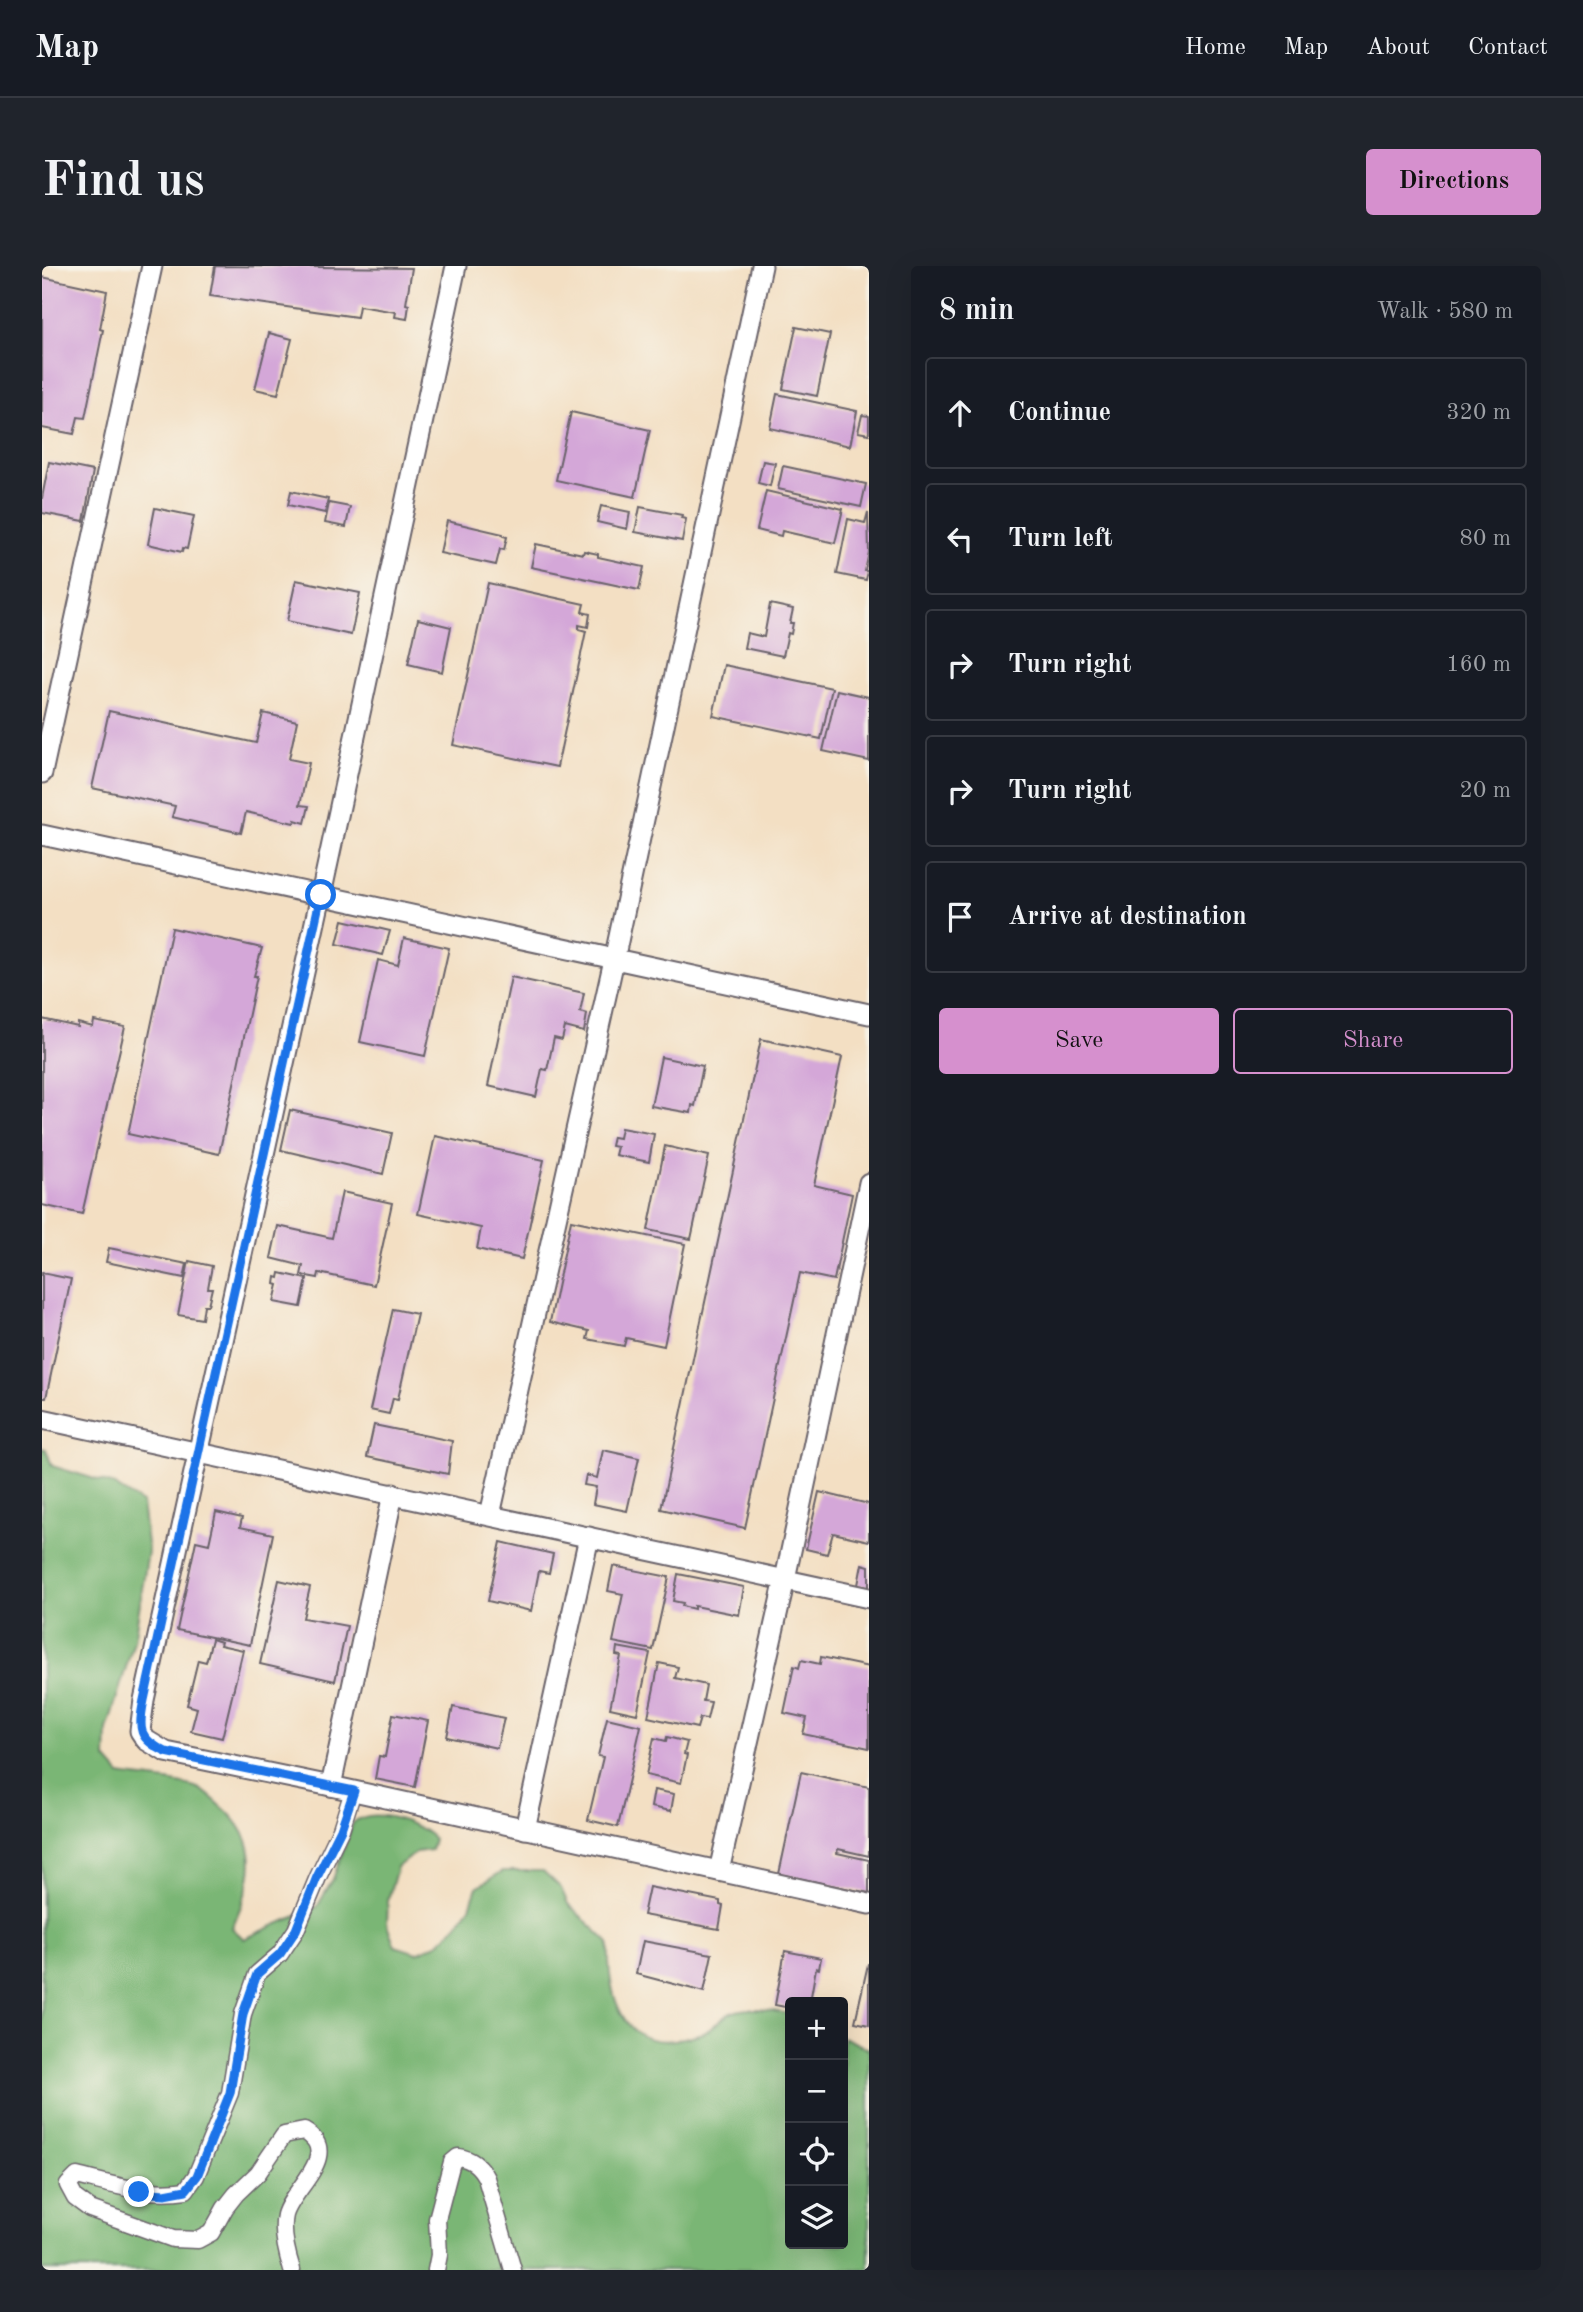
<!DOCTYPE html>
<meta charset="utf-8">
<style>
:root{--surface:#171b24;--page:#20242c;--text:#f1f3f6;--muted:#9ea1a6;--line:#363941;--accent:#d690ce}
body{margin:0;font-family:"Old Standard TT",serif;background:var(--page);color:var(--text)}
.controls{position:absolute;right:21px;bottom:21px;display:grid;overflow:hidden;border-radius:7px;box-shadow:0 7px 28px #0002}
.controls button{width:63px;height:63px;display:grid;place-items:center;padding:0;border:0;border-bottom:2px solid var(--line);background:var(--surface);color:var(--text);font:35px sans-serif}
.stop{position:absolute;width:21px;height:21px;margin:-16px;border:5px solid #1a73e8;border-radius:50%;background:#fff}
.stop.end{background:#1a73e8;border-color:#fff;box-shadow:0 2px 7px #0008}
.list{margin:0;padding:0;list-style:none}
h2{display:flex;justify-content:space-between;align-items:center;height:91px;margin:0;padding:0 28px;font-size:30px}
h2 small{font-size:23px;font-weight:400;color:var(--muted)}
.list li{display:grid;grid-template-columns:46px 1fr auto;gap:21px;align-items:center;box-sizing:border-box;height:112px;margin:0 14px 14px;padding:0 14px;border:2px solid var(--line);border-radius:7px}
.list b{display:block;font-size:26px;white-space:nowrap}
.list em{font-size:23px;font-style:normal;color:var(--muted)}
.actions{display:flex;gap:14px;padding:21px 28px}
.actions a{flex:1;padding:16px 0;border:2px solid var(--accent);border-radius:7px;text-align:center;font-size:24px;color:var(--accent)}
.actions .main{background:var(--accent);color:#111}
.icon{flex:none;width:38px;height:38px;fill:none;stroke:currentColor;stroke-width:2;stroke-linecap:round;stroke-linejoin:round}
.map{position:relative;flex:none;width:827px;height:2004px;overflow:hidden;border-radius:7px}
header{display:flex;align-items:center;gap:42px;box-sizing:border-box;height:98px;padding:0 35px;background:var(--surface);border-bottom:2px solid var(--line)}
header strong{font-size:33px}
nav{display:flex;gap:38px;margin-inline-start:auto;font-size:24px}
.intro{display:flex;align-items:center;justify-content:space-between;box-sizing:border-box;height:168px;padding:0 42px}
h1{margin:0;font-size:49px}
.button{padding:18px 32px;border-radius:7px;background:var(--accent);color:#111;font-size:24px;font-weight:700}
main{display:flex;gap:42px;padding:0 42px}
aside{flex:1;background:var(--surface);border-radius:7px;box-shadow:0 7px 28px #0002}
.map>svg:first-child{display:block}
.forest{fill:#7ab675;stroke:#4e6c58;stroke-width:2}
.building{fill:#d4a7d8}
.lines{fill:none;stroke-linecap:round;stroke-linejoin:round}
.minor-casing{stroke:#6b646b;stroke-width:19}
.tertiary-casing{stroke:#6b646b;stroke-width:23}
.minor{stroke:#fff;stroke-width:16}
.tertiary{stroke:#fff;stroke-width:19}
.route{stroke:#1a73e8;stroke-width:9}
</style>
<header>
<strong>Map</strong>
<nav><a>Home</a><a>Map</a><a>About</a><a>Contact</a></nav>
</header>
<div class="intro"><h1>Find us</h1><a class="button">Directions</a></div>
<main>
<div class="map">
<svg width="827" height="2004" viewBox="0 0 827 2004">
<rect width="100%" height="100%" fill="#f7f3e8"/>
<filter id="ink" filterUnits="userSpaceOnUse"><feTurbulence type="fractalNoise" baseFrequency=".0143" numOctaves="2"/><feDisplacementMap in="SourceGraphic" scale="14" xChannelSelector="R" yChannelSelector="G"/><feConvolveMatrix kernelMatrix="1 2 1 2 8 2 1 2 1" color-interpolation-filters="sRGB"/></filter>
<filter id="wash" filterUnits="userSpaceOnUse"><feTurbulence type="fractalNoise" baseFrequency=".00686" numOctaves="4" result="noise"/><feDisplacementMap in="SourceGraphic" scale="28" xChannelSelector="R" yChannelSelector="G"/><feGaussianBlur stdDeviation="1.57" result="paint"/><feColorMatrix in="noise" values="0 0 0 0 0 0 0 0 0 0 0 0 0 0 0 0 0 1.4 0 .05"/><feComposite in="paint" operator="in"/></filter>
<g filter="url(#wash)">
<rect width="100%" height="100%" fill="#f3dfc3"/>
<path class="forest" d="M 0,1182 L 4,1183 L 10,1200 L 69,1218 L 100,1237 L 106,1286 L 92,1375 L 65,1464 L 64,1493 L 78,1509 C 103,1513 130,1514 153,1521 C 162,1523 172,1534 179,1540 C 224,1578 210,1615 190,1662 L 202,1673 L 275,1641 L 291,1613 L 311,1557 C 330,1540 377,1556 392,1573 L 389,1584 L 374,1586 L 355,1601 L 346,1634 L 345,1658 L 353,1680 L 375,1687 L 397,1677 L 415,1659 L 428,1641 L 435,1621 L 461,1605 L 501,1605 L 519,1622 L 526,1638 L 567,1677 C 565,1725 579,1789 642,1772 C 648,1770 657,1769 663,1766 C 672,1762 679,1751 689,1747 C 707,1739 730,1745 748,1748 L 748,1978 L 801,1978 L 801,1771 L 827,1783 L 827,2004 L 0,2004 Z"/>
<g id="blocks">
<g class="building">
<path d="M 173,0 L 370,2 L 364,38 L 367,39 L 365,53 L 353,51 L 354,46 L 317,40 L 315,51 L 168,30 Z"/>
<path d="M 0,11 L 65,25 L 58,63 L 61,64 L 43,152 L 36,151 L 32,168 L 0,162 Z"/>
<path d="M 754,61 L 788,68 L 775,130 L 741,123 Z"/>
<path d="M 227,67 L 250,73 L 236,128 L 213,123 Z"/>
<path d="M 735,128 L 815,145 L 808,180 L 728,162 Z"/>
<path d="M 529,146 L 608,164 L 593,231 L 514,214 Z"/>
<path d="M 820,149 L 827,150 L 827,168 L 816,166 Z"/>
<path d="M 721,195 L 733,197 L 728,220 L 716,217 Z"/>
<path d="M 7,196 L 51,205 L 42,255 L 0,247 L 0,232 Z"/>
<path d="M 741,200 L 824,218 L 819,241 L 736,223 Z"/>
<path d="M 249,225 L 286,233 L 283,247 L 246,239 Z"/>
<path d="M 724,225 L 801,243 L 793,277 L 740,265 L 739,270 L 715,264 Z"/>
<path d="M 287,237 L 308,241 L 304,261 L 283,257 Z"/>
<path d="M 559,240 L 588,246 L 585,263 L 555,256 Z"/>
<path d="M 598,241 L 640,249 L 639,252 L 644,253 L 640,275 L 593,266 Z"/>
<path d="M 113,242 L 152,250 L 145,283 L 141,282 L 140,286 L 106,278 Z"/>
<path d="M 826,246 L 827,286 L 823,305 L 826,305 L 824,314 L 795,308 L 806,253 L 823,257 Z"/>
<path d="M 405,255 L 461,268 L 461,270 L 465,271 L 462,284 L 458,283 L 454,299 L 398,287 Z"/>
<path d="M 494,278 L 541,288 L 542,285 L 556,288 L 556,291 L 602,301 L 597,324 L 489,301 Z"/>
<path d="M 254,314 L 318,327 L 309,369 L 245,355 Z"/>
<path d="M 446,317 L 542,338 L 540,346 L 548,348 L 546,361 L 537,359 L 537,363 L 544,365 L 515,501 L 411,479 Z"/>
<path d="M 728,338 L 751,343 L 748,357 L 751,357 L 749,368 L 746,367 L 741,390 L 702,382 L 705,367 L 722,371 Z"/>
<path d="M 376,353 L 409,361 L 400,406 L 366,398 Z"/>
<path d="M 682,399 L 790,422 L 779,473 L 671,450 Z"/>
<path d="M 795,424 L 827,431 L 827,495 L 781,485 Z"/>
<path d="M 67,445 L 214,477 L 221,447 L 255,455 L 247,493 L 267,497 L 258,539 L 267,540 L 263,557 L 253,554 L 252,557 L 204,546 L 199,567 L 130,551 L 133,540 L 50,522 Z"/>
<path d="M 301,654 L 348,665 L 341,689 L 295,678 Z"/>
<path d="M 130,662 L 220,682 L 212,710 L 215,710 L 177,888 L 86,868 Z"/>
<path d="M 362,672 L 407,682 L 383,790 L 318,776 L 336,694 L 356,699 Z"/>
<path d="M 469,711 L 542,727 L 538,746 L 545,748 L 542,766 L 523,761 L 520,774 L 512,772 L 505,804 L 500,803 L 494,831 L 446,820 Z"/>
<path d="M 0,753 L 36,761 L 36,757 L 51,761 L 52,755 L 83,761 L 40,948 L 0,939 Z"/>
<path d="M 719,773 L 800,791 L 772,919 L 810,928 L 792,1014 L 758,1007 L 703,1262 L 619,1243 Z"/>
<path d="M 619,791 L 661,800 L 653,840 L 650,839 L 649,847 L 609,840 Z"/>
<path d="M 248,844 L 350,867 L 341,908 L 239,884 Z"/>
<path d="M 579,862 L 612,868 L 607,896 L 573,889 L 575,881 L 569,880 L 571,871 L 577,872 Z"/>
<path d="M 393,870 L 502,894 L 480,993 L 435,983 L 439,962 L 376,948 Z"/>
<path d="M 623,880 L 667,890 L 649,973 L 606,964 Z"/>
<path d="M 300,926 L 350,937 L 332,1019 L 277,1007 L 276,1012 L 259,1009 L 261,1000 L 229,992 L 236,960 L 290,972 Z"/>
<path d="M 529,954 L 643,978 L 622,1080 L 584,1072 L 582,1080 L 545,1073 L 547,1065 L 508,1056 Z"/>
<path d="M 67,982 L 145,998 L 142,1012 L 64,996 Z"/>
<path d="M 147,995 L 170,1000 L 166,1022 L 170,1022 L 166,1039 L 162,1039 L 160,1053 L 136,1049 Z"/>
<path d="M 0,1007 L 29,1013 L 4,1132 L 0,1132 Z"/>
<path d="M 238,1007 L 265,1013 L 259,1041 L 232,1036 L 236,1019 L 233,1018 L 234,1011 L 237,1012 Z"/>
<path d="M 351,1043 L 375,1048 L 356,1133 L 351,1132 L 347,1148 L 328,1144 Z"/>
<path d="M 332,1159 L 410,1175 L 406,1208 L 325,1191 Z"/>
<path d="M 561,1184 L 597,1192 L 585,1245 L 551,1238 L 554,1221 L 542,1219 L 544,1209 L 555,1212 Z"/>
<path d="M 777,1226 L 827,1238 L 827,1275 L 791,1267 L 785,1288 L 764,1283 Z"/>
<path d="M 174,1246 L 200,1252 L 198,1261 L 231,1268 L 208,1379 L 135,1364 L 154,1275 L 167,1278 Z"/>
<path d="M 459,1276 L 511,1288 L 507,1307 L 497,1305 L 489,1345 L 446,1335 Z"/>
<path d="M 820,1298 L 827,1300 L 827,1321 L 816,1319 Z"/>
<path d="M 571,1300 L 627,1311 L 611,1384 L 571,1376 L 581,1328 L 566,1325 Z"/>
<path d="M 636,1308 L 702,1321 L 697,1349 L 652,1340 L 652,1343 L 640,1340 L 641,1337 L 631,1335 Z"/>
<path d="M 237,1314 L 268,1321 L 261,1352 L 305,1360 L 293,1415 L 218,1398 Z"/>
<path d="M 170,1373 L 179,1376 L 178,1379 L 201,1384 L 180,1472 L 149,1465 L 155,1442 L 145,1439 L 156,1394 L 164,1396 Z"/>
<path d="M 575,1381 L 608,1387 L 595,1448 L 568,1442 L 579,1390 L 574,1389 Z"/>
<path d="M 779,1391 L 827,1401 L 827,1482 L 761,1468 L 765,1452 L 742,1447 L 752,1400 L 757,1402 L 759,1394 L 778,1398 Z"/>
<path d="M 617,1397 L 636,1401 L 633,1412 L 664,1419 L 661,1435 L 669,1436 L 665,1453 L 658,1452 L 655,1462 L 606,1451 Z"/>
<path d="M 411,1441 L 462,1452 L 455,1482 L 405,1471 Z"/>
<path d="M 351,1448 L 386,1455 L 373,1521 L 333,1513 L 337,1490 L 343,1491 Z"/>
<path d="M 565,1452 L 599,1460 L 576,1561 L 546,1554 L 561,1491 L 556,1490 Z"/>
<path d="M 625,1471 L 645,1476 L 642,1488 L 645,1489 L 639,1517 L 604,1509 L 612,1472 L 624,1475 Z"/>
<path d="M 759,1506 L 827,1521 L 827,1590 L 796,1583 L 795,1587 L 827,1594 L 827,1627 L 737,1608 Z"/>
<path d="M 612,1524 L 632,1528 L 629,1545 L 609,1541 Z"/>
<path d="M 607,1621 L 678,1635 L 678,1639 L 681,1640 L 677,1663 L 601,1649 Z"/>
<path d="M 601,1675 L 670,1688 L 662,1726 L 594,1708 Z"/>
<path d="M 743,1685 L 779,1692 L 777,1703 L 774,1702 L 768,1736 L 748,1736 L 748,1742 L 733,1739 Z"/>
<path d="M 826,1698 L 827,1698 L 827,1759 L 813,1756 Z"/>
</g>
</g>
</g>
<g filter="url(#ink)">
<use href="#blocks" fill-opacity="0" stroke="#6b646b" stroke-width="2"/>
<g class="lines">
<g class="minor-casing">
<g id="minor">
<path d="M 250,2004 C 245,1988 239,1966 243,1949 C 250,1922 301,1888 262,1865 L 242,1869 L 216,1907 L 194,1928 L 183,1942 L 169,1967 L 156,1974 L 131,1973 L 48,1943 L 33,1932 L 26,1919 L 35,1910 C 72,1919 106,1930 144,1924 L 154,1910 L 188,1827 L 201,1748 L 215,1708 L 238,1688 L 254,1664 L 276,1611 L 299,1563 L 311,1525"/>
<path d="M 394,2004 L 397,1989 L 395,1953 L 410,1896 L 416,1891 C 430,1893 438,1900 444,1912 L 471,2004"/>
</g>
</g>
<g class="tertiary-casing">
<g id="tertiary">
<path d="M 414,0 L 279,629 L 102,1434 L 98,1465 L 104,1474 L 124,1486 L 289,1520 L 827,1638"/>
<path d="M 0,507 L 110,0"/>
<path d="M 0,569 L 827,748"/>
<path d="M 0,1153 L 827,1332"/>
<path d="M 448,1249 L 572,694 L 720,0"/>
<path d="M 289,1520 L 351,1228"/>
<path d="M 483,1563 L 547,1271"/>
<path d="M 677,1605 L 743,1313 L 827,917"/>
</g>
</g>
<use href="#minor" class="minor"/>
<use href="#tertiary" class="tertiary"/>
</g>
</g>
<g class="lines" filter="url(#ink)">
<path class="route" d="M 97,1926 L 123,1928 L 144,1924 L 155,1910 L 188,1827 L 201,1748 L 215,1708 L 238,1688 L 254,1664 L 275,1611 L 299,1563 L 312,1525 L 124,1486 C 96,1473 96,1463 102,1434 L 279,629"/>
</g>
</svg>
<div class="controls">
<button>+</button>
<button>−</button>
<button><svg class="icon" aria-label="locate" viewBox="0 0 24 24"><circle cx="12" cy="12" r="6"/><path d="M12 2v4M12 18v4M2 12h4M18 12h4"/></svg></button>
<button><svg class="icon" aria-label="layers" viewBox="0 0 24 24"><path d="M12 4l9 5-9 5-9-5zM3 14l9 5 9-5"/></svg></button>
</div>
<div class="stop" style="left:279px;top:629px"></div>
<div class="stop end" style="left:97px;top:1926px"></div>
</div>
<aside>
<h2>8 min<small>Walk · 580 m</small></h2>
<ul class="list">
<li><svg class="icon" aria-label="ahead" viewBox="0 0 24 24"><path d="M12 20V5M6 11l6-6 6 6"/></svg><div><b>Continue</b></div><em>320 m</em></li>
<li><svg class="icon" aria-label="left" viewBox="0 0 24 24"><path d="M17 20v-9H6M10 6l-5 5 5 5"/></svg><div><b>Turn left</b></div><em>80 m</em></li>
<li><svg class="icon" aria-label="right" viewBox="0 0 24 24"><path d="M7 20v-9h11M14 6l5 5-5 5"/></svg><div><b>Turn right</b></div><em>160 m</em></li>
<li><svg class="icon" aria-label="right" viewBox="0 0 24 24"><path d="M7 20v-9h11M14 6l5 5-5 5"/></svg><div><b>Turn right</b></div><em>20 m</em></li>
<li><svg class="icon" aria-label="arrive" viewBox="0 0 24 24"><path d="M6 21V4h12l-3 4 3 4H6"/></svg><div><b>Arrive at destination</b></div></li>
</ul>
<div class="actions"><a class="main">Save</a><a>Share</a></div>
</aside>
</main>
